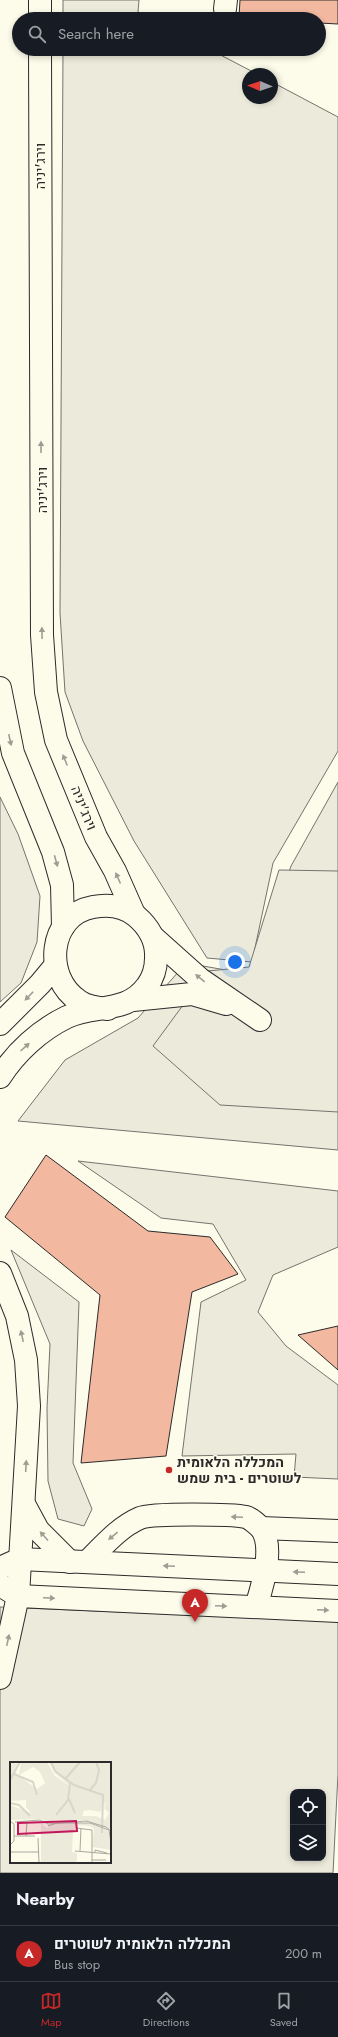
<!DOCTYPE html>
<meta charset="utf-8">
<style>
:root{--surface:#171b24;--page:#20242c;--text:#f1f3f6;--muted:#9ea1a6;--line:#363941;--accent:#c62828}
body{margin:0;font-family:Jost,Heebo,sans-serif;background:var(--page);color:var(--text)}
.controls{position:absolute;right:12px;bottom:12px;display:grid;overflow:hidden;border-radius:8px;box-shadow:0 2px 6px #0003}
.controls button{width:36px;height:36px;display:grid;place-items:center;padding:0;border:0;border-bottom:1px solid var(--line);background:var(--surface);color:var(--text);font:20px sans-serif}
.compass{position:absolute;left:242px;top:68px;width:36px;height:36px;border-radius:50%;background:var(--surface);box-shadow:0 2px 6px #0003;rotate:272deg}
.you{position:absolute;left:235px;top:962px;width:14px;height:14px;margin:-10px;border:3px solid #fff;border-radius:50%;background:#1a73e8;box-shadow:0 0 0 6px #1a73e833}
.badge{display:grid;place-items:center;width:26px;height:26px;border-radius:50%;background:var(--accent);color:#fff;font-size:13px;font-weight:700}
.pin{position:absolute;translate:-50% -33px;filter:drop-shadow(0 1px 2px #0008)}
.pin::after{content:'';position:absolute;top:21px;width:14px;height:12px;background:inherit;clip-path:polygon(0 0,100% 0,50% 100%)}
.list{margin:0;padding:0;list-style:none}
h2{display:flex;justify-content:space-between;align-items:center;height:52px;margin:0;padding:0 16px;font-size:17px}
h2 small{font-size:13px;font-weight:400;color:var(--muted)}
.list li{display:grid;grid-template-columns:26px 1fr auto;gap:12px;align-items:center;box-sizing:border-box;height:56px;padding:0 16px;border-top:1px solid var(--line)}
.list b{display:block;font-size:15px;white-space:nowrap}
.list p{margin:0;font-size:13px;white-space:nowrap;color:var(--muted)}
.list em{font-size:13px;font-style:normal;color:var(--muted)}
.icon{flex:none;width:22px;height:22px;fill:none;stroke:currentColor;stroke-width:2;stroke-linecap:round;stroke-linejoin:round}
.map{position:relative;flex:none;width:338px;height:1873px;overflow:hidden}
.search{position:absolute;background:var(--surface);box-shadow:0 2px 6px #0003;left:12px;right:12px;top:12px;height:44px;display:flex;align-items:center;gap:10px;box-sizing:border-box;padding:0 14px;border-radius:22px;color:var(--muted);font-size:15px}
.sheet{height:108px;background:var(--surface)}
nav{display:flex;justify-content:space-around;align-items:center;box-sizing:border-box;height:56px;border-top:1px solid var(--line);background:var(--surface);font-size:11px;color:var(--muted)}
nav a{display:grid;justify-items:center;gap:2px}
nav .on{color:var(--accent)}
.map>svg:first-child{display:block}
.green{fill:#ecebdb;stroke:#74746e}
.parking{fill:#eceadb;stroke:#74746e;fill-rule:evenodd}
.building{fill:#f2b8a0;stroke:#2b2b2b}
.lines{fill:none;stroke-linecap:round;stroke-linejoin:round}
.minor-casing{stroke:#2b2b2b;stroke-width:24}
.minor{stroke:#fdfbea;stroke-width:22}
.oneway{fill:#9e9d94}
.poi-dot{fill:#c62828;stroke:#fdfbea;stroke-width:1.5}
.labels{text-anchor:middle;stroke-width:3;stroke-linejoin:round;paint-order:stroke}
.street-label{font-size:14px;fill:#2b2b2b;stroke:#fdfbea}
.poi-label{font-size:14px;font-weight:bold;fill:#2b2b2b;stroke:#fdfbea;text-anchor:start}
.inset-river{fill:none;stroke:#d8d7c9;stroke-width:2}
.inset-road{fill:none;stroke:#a9a89e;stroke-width:1}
.view{fill:#c2185b;fill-opacity:0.15;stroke:#c2185b;stroke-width:2}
.inset-edge{fill:none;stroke:#2b2b2b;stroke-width:2}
</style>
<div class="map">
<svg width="338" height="1873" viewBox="0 0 338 1873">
<rect width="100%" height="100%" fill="#fdfbea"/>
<g class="green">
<path d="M 63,0 L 139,0 L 138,12 L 151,19 L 63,19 Z"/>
<path d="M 63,49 L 209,49 L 257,74 L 248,74 L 248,98 L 272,98 L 272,82 L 338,117 L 338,751 L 273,863 L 252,962 L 207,958 L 134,841 L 83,741 L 65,692 L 60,613 Z"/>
<path d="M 338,782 L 338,1150 L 18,1121 L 65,1060 L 138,1018 L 186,963 L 254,975 L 291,866 Z"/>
<path d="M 0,797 L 18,834 L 40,896 L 37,942 L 21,983 L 0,1002 Z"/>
<path d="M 78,1161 L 338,1191 L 338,1247 L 273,1275 L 258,1312 L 286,1346 L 338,1385 L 338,1479 L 294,1477 L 296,1454 L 182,1456 L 201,1302 L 246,1280 L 213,1224 L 161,1218 Z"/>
<path d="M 11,1250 L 79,1302 L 73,1463 L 92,1509 L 84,1526 L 58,1519 L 48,1481 L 47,1408 L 50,1344 Z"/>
</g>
<g class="parking">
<path d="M 279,870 L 338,871 L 338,1112 L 220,1105 L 153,1046 L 208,971 L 249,967 Z"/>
<path d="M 0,1607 L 338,1621 L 338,1774 L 333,1873 L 0,1873 ZM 11,1763 L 110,1763 L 110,1862 L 11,1862 ZM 293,1792 L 323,1792 L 323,1858 L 293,1858 Z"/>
</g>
<g class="building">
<path d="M 240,0 L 338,0 L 338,24 L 319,23 L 319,19 L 239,17 Z"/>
<path d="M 46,1155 L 148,1231 L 210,1237 L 238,1274 L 192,1292 L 166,1456 L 81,1463 L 100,1295 L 5,1217 Z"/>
<path d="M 338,1326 L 338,1370 L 298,1335 Z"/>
</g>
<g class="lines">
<g class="minor-casing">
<g id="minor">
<path d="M 40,0 L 40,19"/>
<path d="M 225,9 L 226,0"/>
<path d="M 40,49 L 42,635 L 46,692 L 56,740 L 96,837 L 115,871 L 134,914"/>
<path d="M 0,688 L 13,753 L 53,852 L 62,885 L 63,927"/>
<path d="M 153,937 L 200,979 L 260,1020"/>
<path d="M 133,1000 L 192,994 L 226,1004"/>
<path d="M 0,1024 L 40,984 L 55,966"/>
<path d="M 0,1077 C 16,1052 40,1030 67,1017 C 95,1004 127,1014 147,986 C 153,978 156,969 156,958 C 157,941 149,927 136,916 C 124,906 108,904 93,907 C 48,915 43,978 79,1001 C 87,1007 98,1008 108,1009"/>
<path d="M 0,1273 L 17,1316 L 26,1360 L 29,1406 L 18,1596 L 0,1678"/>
<path d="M 24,1504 L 38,1530 L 70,1562"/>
<path d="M 261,1528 L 338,1531"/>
<path d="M 87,1562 C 103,1546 119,1527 140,1518 C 152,1513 233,1514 246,1517 C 250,1518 258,1525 261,1528 C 275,1547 262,1587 256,1607"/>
<path d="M 0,1568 L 20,1559 L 338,1574"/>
<path d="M 0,1585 L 18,1596 L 338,1611"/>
</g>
</g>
<use href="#minor" class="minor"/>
</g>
<defs><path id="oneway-solid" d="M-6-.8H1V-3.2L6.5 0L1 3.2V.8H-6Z"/></defs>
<g class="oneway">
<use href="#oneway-solid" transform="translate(41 447) rotate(-90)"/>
<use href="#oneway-solid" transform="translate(42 633) rotate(-91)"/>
<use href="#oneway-solid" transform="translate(10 740) rotate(78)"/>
<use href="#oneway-solid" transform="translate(65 760) rotate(-112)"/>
<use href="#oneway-solid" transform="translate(56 861) rotate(75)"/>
<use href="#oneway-solid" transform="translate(118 878) rotate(-114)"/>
<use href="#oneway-solid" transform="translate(200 978) rotate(-141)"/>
<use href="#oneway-solid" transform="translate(29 996) rotate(134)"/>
<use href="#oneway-solid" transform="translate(25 1047) rotate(-42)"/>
<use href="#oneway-solid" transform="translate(22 1336) rotate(-102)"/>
<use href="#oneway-solid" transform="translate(26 1466) rotate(-87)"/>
<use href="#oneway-solid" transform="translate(237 1517) rotate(-178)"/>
<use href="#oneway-solid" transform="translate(44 1536) rotate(-132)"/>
<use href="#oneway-solid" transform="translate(113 1536) rotate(141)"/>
<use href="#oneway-solid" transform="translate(169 1566) rotate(-177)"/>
<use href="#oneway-solid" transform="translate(299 1572) rotate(-177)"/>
<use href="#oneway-solid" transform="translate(49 1598) rotate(3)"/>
<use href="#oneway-solid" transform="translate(221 1606) rotate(3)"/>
<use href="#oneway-solid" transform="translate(323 1610) rotate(3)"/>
<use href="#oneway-solid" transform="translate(8 1640) rotate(-78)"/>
</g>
<circle class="poi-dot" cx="169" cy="1470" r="4"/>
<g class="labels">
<g class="street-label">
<text transform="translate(40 166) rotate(-90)" y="5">וירג'יניה</text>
<text transform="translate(42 490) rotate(-90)" y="5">וירג'יניה</text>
<text transform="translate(84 808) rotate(68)" y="5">וירג'יניה</text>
</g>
<g class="poi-label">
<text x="177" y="1467">המכללה הלאומית<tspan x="177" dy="16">לשוטרים - בית שמש</tspan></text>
</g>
</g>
<g transform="translate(10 1762)">
<rect width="101" height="101" fill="#fdfbea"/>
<path d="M 0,0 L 8,2 L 5,11 L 27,27 L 35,21 L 30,10 L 23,5 L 9,13 L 11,1 L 7,0 L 37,0 L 45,14 L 60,24 L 45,11 L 39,0 L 101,0 L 101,67 L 74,58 L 45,58 L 38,61 L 31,57 L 0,58 L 0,43 L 21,51 L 16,45 L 16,38 L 0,39 ZM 96,40 L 94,46 L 99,51 L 95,58 L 86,54 L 72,54 L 74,49 L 80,48 L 90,50 ZM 31,61 L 37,66 L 45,62 L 77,61 L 96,67 L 99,70 L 101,88 L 83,85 L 82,87 L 84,67 L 80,64 L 66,63 L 63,71 L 62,90 L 67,91 L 67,99 L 62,101 L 62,94 L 62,101 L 31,101 Z" fill="#ecebdb" fill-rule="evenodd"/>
<path class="inset-river" d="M 41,0 L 45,9 L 64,23 L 93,33 L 92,71M 4,12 L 23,20 L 27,33M 56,16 L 70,0M 0,18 L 10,0M 80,28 L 86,21 L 89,8 L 86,0M 59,37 L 65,51M 0,41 L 9,43 L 20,54M 46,53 L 58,38 L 60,21"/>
<path class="inset-road" d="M 0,59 L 4,62 L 4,79 L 0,83M 5,60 L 30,58 L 38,62 L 76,59 L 96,65 L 101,69M 38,64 L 47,61 L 80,61 L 99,68 L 101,81M 66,66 L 82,68 L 82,101M 4,74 L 25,74M 16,74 L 17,60M 28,76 L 29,101M 65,89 L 101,92M 70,89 L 71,66M 0,90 L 29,90M 85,90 L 85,88 L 97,91M 82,98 L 96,98"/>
<path class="view" d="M 66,59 L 67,69 L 8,72 L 8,61 Z"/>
<rect width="101" height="101" class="inset-edge"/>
</g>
</svg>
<div class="controls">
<button><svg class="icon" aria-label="locate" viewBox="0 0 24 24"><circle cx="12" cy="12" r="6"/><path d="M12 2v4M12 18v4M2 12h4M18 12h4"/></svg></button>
<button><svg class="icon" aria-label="layers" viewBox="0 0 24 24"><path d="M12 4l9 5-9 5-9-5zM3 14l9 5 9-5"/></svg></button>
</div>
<svg class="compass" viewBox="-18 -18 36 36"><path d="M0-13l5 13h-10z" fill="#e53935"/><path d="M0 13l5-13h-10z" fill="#9ea1a6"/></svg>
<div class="you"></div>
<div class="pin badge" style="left:195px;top:1622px">A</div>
<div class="search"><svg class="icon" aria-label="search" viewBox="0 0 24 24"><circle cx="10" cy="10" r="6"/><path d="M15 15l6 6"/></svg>Search here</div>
</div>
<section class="sheet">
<h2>Nearby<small></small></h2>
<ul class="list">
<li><span class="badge">A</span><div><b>המכללה הלאומית לשוטרים</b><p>Bus stop</p></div><em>200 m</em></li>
</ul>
</section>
<nav>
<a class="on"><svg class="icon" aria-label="map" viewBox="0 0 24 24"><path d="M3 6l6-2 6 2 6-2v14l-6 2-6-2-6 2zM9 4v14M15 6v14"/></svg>Map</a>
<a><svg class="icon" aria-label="directions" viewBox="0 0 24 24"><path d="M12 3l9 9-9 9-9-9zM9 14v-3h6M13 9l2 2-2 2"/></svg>Directions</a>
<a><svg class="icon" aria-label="saved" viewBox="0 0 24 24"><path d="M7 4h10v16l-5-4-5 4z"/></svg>Saved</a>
</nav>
